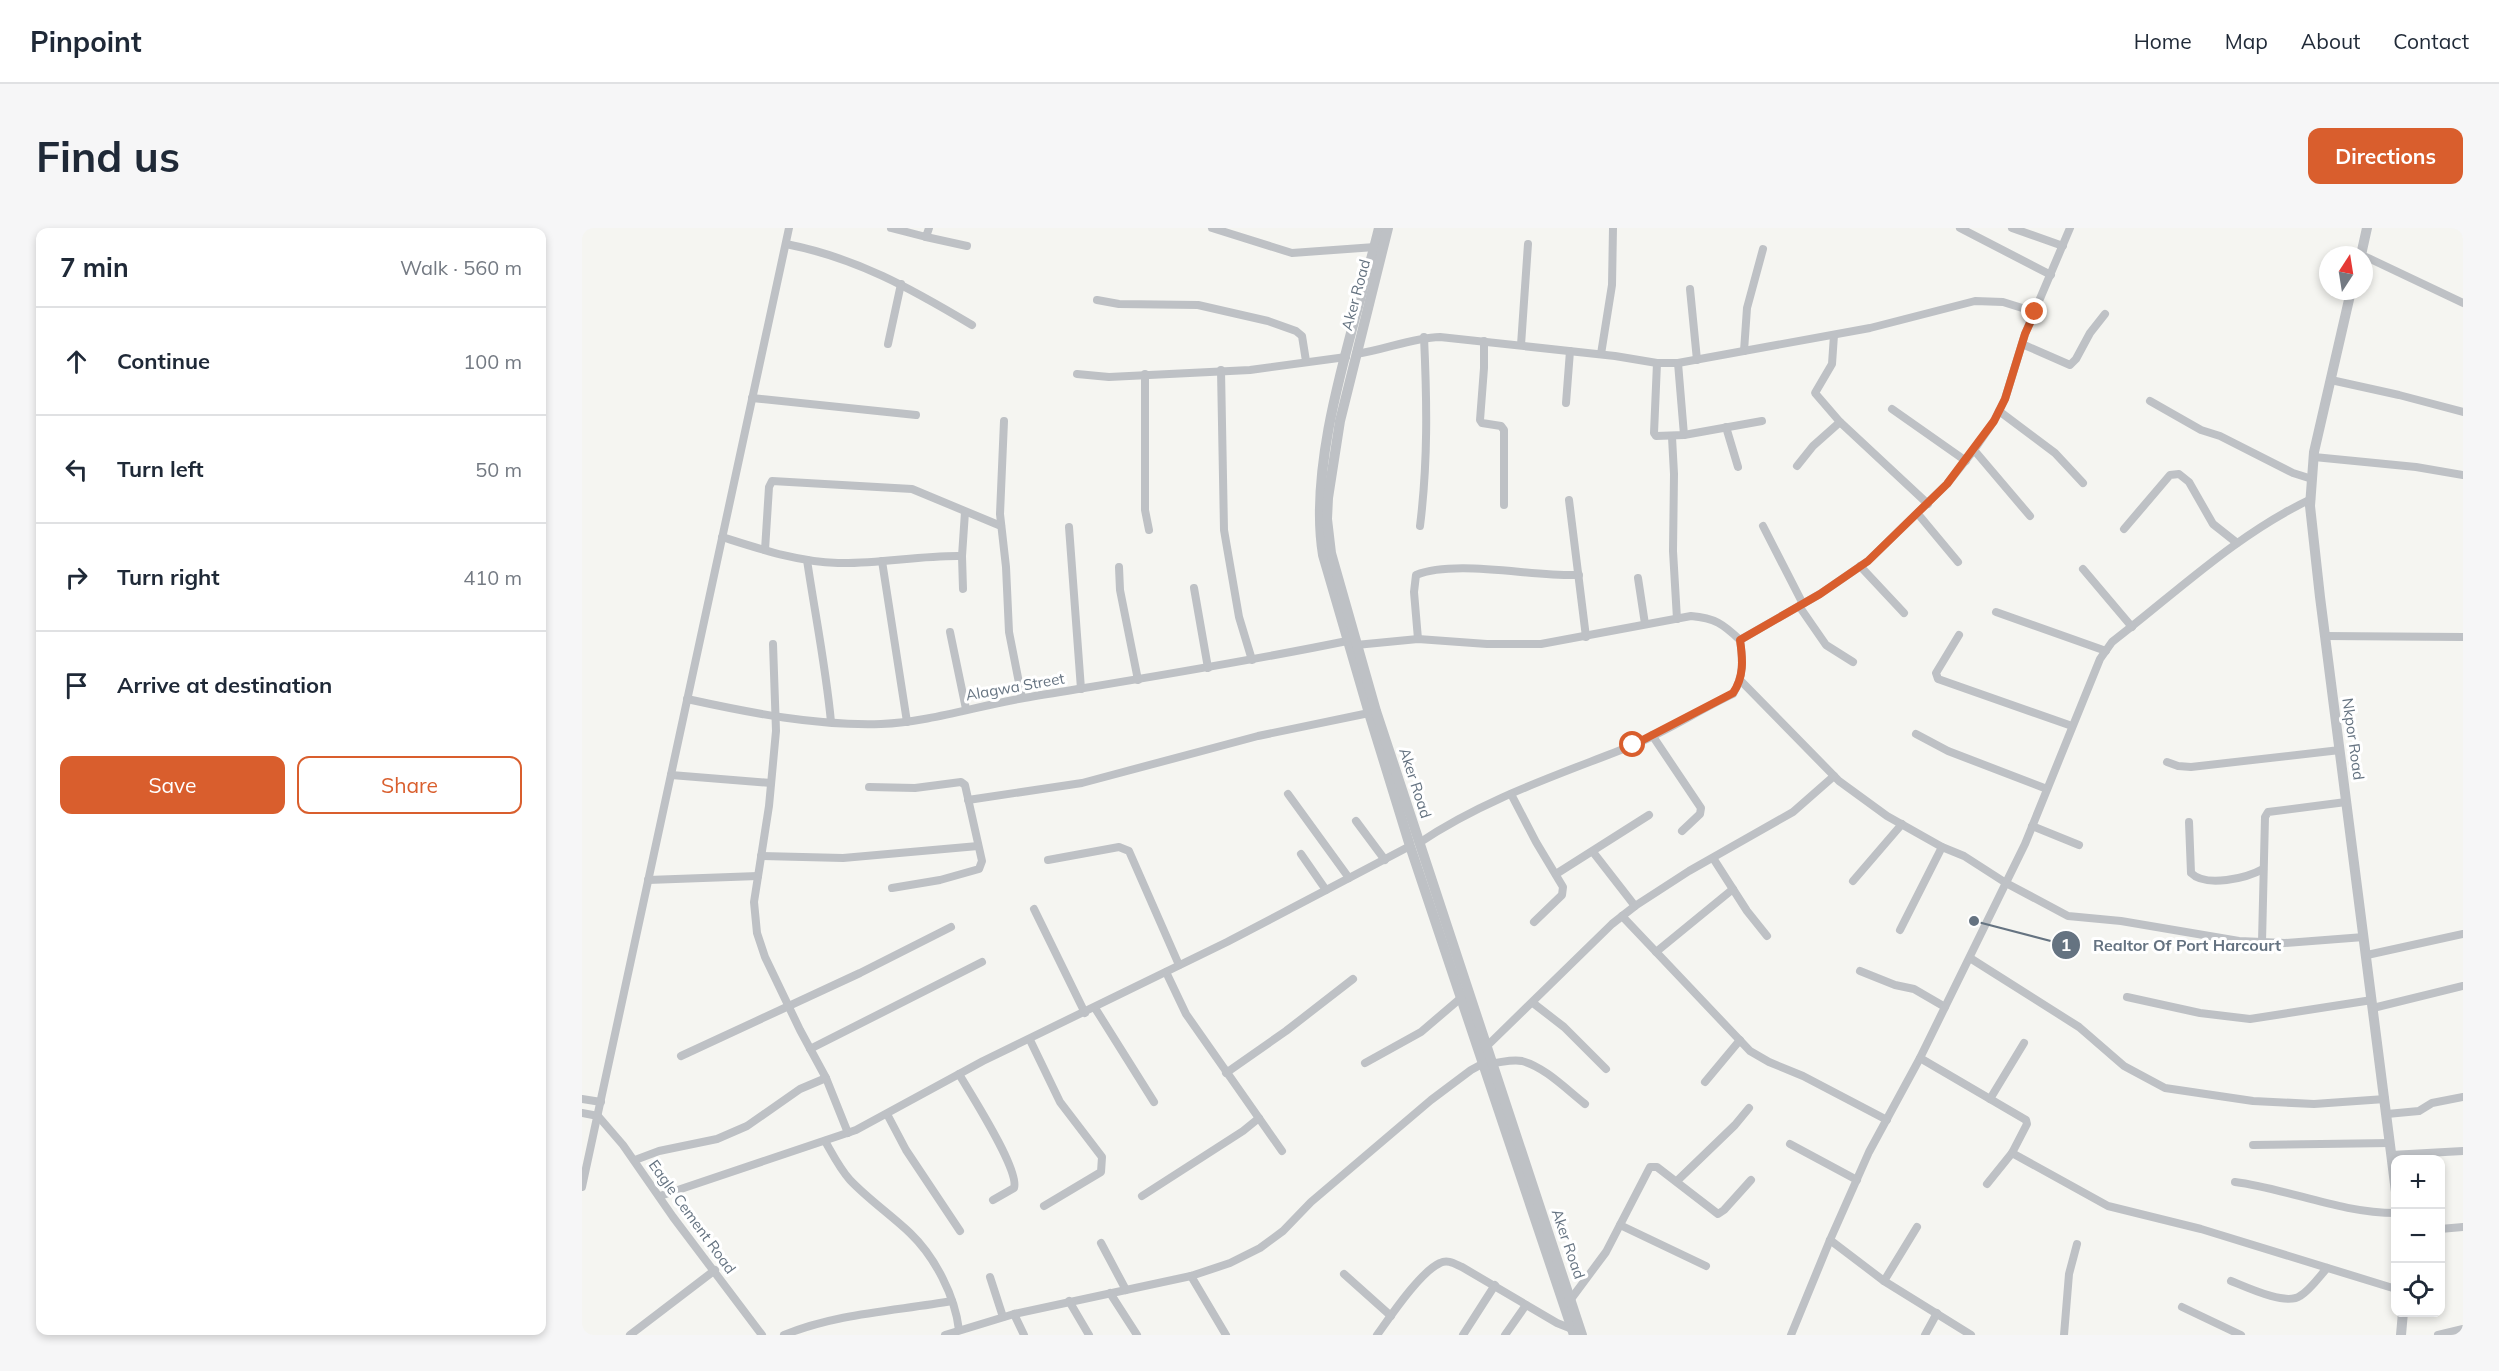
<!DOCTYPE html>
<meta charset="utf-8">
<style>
:root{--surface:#fff;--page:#f6f6f7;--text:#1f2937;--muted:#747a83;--line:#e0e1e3;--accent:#d95e2d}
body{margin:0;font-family:Mulish,sans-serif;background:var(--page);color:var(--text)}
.controls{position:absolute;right:18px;bottom:18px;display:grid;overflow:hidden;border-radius:12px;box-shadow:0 3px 9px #0003}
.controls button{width:54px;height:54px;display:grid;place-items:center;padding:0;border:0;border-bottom:2px solid var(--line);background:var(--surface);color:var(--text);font:30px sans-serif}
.compass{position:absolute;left:1737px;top:18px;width:54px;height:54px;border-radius:50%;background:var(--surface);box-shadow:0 3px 9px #0003;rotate:12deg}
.stop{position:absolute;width:18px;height:18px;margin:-14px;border:4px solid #d95e2d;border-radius:50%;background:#fff}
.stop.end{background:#d95e2d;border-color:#fff;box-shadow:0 2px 6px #0008}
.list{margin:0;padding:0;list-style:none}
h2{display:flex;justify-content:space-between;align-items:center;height:78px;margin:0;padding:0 24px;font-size:26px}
h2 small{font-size:20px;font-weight:400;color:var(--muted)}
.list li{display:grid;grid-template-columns:39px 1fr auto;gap:18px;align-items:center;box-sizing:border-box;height:108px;padding:0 24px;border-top:2px solid var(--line)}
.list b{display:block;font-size:22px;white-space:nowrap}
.list em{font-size:20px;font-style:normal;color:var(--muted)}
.actions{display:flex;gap:12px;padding:18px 24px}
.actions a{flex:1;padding:14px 0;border:2px solid var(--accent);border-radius:12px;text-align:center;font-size:21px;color:var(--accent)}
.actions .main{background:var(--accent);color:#fff}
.icon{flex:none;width:33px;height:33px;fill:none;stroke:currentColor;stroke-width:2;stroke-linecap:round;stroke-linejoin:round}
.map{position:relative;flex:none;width:1881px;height:1107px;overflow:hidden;border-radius:12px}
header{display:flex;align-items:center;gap:36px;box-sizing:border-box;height:84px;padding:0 30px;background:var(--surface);border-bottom:2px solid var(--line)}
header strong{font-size:28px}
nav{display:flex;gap:33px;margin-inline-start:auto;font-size:21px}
.intro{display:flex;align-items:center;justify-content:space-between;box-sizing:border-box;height:144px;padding:0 36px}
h1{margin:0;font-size:42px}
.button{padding:15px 27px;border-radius:12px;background:var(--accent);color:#fff;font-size:21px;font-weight:700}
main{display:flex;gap:36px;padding:0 36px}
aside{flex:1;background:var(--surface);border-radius:12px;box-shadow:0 3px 9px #0003}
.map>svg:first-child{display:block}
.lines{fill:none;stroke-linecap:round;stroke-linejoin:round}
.minor{stroke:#bec1c5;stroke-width:8}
.tertiary{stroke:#bec1c5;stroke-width:10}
.route{stroke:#d95e2d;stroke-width:8}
.labels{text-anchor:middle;stroke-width:6;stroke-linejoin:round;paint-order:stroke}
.street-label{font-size:15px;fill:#657381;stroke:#fff}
.leader{fill:none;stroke:#657381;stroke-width:2}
.callout-dot{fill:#657381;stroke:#fff;stroke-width:2}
.mark-label{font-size:18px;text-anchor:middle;font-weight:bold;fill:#fff}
.callout-label{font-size:16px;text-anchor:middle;font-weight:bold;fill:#657381;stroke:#fff;stroke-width:6;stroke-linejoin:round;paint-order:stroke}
</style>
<header>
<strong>Pinpoint</strong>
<nav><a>Home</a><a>Map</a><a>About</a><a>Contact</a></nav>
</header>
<div class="intro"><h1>Find us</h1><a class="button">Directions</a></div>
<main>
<aside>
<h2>7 min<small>Walk · 560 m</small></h2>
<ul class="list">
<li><svg class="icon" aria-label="ahead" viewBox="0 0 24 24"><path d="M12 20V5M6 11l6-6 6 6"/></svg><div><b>Continue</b></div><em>100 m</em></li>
<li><svg class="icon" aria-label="left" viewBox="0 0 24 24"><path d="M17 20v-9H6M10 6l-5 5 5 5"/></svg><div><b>Turn left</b></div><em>50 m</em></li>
<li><svg class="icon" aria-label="right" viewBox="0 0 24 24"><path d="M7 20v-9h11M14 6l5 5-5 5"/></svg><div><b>Turn right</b></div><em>410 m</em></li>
<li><svg class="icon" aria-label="arrive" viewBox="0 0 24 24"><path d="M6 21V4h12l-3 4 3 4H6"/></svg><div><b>Arrive at destination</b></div></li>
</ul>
<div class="actions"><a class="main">Save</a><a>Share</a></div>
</aside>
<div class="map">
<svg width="1881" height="1107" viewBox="0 0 1881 1107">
<rect width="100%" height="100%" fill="#f5f5f1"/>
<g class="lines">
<g class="minor">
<path d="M 309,0 L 344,9 L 347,0"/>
<path d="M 630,0 L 710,25 L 793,19"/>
<path d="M 1378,0 L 1469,47"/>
<path d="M 1430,0 L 1481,18"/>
<path d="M 344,9 L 385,18"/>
<path d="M 204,16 C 275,30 328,60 390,97"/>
<path d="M 1782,28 L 1881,75"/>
<path d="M 1108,61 L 1115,132"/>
<path d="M 515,72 L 537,76 L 616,77 L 686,93 L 714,103 L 720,108 L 724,133"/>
<path d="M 1252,107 L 1250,136 L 1233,165 L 1258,194 L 1346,276"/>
<path d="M 902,113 L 902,140 L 898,192 L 900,195 L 919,198 L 922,202 L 922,277"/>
<path d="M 306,116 L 319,56"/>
<path d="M 1440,116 L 1488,137 L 1494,131 L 1508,105 L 1523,86"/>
<path d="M 939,117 L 946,16"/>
<path d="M 1162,123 L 1165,80 L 1181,21"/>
<path d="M 774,126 C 803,122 829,110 858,109 L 1033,128 L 1075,135 L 1096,135 L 1288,100 L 1393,73 L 1421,74 L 1453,84"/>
<path d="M 1019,126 L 1030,57 L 1031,0"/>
<path d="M 1075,135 L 1072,205 L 1074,208 L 1102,207 L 1096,135"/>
<path d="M 639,142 L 642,302 L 657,389 L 670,432"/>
<path d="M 495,146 L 527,149 L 668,142 L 764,129"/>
<path d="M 563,146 L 563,282 L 567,302"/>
<path d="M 1749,152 L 1817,167 L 1881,184"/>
<path d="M 170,170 L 334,187"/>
<path d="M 1568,173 L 1619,202 L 1638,208 L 1711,245 L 1730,251"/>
<path d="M 984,175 L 988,123"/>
<path d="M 1310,181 L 1384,233"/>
<path d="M 1417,183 L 1473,225 L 1501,255"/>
<path d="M 422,193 L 418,286 L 424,339 L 427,404 L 440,470"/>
<path d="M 1144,199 L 1156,239"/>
<path d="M 1102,207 L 1180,193"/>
<path d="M 1090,209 L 1092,246 L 1091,323 L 1095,391"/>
<path d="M 1392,222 L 1448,288"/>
<path d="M 1732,229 L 1834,239 L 1881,247"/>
<path d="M 1215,238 L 1231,218 L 1258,194"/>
<path d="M 987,272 L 1004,409"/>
<path d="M 1336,286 L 1376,334"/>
<path d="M 838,298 C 846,234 845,174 842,109"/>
<path d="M 1181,298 L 1221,376"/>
<path d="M 487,299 L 499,461"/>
<path d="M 1542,301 L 1588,247 L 1597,246 L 1607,254 L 1631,296 L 1655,315"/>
<path d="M 140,309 C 178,321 216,334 256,335 C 298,336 339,327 380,328"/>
<path d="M 183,322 L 187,259 L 190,253 L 330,261 L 419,298"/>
<path d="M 225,332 C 233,386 244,440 249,494"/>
<path d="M 300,333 L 325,494"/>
<path d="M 1278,338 L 1322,385"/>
<path d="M 537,339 L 538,362 L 556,452"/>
<path d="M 1501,341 L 1550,399"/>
<path d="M 1056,350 L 1063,396"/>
<path d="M 612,360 L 626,440"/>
<path d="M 381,361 L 380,328 L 383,284"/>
<path d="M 1217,378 L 1244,417 L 1271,434"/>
<path d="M 1414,384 L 1524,423"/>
<path d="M 368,404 L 384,481"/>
<path d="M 1377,407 L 1354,445 L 1356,451 L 1490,498"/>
<path d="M 1743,408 L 1881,409"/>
<path d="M 836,411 L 832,364 L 834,347 C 874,331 951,349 997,347"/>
<path d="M 1158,412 L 1238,366 L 1286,333 L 1365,256 L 1392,222 L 1412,193 L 1423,171 L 1443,106 L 1488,0"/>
<path d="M 191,416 L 194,503 L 187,578 L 172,674 L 175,705 L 183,729 L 218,802 L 244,850 L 266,905"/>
<path d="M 774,417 L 836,411 L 905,416 L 959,416 L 1109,388 C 1133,390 1141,396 1158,412 C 1161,432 1162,448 1151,466 C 1117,482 1084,504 1049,518 C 976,547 902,571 837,615"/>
<path d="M 1159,453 L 1257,553 L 1305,588 L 1360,619 L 1382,628 L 1424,655 L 1486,688 L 1539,693 L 1657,713 L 1703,715 L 1782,709"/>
<path d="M 105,471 C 169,485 234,498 299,496 C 347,494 395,478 442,470 C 550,452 658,435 765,413"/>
<path d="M 1334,506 L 1366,523 L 1465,561"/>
<path d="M 1070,507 L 1119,580 L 1118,586 L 1100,603"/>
<path d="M 1585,534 L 1596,538 L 1609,539 L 1758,522"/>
<path d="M 89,547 L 189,555"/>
<path d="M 287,559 L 333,560 L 379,554 L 383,557 L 400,633 L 397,641 L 358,652 L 310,660"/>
<path d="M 706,566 L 767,650"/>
<path d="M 929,566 L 954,614 L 981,659 L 980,667 L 952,694"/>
<path d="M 386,572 L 500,555 L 676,508 L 787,485"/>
<path d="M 774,593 L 803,632"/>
<path d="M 1607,594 L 1609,645 C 1624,660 1665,650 1681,641"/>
<path d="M 1450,598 L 1497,617"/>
<path d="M 1011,624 L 1053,678"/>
<path d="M 719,626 L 744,662"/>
<path d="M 179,628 L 261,630 L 396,618"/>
<path d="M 1131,630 L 1165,683 L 1185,708"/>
<path d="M 466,632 L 537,619 L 547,623 L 597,737"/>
<path d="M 974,646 L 1067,587"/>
<path d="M 66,652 L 176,648"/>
<path d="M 1271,653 L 1320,596"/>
<path d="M 452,681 L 503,785"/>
<path d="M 1040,688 L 1168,823 L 1187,834 L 1221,848 L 1305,892"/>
<path d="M 1318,702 L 1360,619"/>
<path d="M 1680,714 L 1683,589 L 1686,584 L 1764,574"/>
<path d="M 1074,724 L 1151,661"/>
<path d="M 1785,727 L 1881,706"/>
<path d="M 1388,730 L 1497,799 L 1542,838 L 1583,860 L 1671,873 L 1732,876 L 1803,871"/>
<path d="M 1278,743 L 1313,757 L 1332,761 L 1363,779"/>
<path d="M 584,744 L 604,786 L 700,923"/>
<path d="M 1545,769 L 1618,785 L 1668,791 L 1790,772"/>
<path d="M 951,775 L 982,799 L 1024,841"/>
<path d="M 513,780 L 572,874"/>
<path d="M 1791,780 L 1881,758"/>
<path d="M 448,812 L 478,874 L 520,929 L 519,944 L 462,978"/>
<path d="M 905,818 L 1030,696 L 1053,678 L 1107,643 L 1211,584 L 1252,548"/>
<path d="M 228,821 L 400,734"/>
<path d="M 99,828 L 278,745 L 369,699"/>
<path d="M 1338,830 L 1444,892 L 1445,896 L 1430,925 L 1405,956"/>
<path d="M 783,835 L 839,804 L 880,769"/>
<path d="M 912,835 C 921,834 931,831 940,833 C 963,839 985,862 1003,876"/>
<path d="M 644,845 L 704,803 L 771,751"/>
<path d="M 377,846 C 388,865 438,942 432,960 L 411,972"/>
<path d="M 1123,854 L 1158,812"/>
<path d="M 0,871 L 19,874"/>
<path d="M 1408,871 L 1442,815"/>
<path d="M 0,885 L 16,888 L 41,917 L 91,989 L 180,1107"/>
<path d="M 305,886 L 324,922 L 378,1003"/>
<path d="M 1805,886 L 1837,883 L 1850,875 L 1881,869"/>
<path d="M 243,913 C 251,927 258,941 268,952 C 286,971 309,987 328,1005 C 353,1029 373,1068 377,1102"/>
<path d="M 1208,916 L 1275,952"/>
<path d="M 1671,917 L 1808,915"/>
<path d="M 1430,925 L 1526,978 L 1619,1001 L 1814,1061"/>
<path d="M 1809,927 L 1881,923"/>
<path d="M 53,932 L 77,923 L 135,911 L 165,898 L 218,861 L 244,850"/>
<path d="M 1096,952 L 1153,897 L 1167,880"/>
<path d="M 1653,954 C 1707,961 1758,985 1814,985"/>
<path d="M 0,959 L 207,0"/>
<path d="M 78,968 L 274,902 L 401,833 L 645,714 L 828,618"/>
<path d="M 560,968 L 661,903 L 677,890"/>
<path d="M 1038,997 L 1124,1038"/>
<path d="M 1858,1001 L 1881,999"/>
<path d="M 1248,1012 L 1302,1053 L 1389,1107"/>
<path d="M 519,1015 L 544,1062"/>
<path d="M 762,1046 L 809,1088"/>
<path d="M 609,1048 L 644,1107"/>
<path d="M 408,1049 L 421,1089"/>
<path d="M 1302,1053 L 1335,999"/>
<path d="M 1649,1053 C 1664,1059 1704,1078 1718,1068 C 1728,1062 1737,1049 1745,1040"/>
<path d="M 528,1065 L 555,1107"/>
<path d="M 989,1071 L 1024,1024 L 1068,939 L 1075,939 L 1136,986 L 1142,982 L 1169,952"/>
<path d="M 487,1073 L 507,1107"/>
<path d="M 1600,1079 L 1659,1107"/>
<path d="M 432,1086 L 442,1107"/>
<path d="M 48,1107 L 133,1042"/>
<path d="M 202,1107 C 256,1085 313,1083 370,1073"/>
<path d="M 363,1107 L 432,1086 L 609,1048 L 648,1035 L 678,1020 L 701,1003 L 729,974 L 849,872 L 889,842 L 902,835"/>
<path d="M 795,1107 C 808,1089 838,1044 858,1035 C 866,1031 873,1036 880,1039 L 975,1095 L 990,1101"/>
<path d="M 881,1107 L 913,1057"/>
<path d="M 923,1107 L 944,1077"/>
<path d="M 1209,1107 L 1248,1012 L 1287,924 L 1338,830 L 1443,616 L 1518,431 L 1530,414 C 1595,364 1655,306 1729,271"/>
<path d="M 1343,1107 L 1355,1085"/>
<path d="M 1482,1107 L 1487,1046 L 1495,1016"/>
<path d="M 1856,1107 L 1881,1101"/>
</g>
<g class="tertiary">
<path d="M 797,0 C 774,96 725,229 741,327 L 787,485 L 828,618 L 992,1107"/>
<path d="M 806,0 L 758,193 L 746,270 L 745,291 L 749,325 L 794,483 L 1000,1107"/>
<path d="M 1779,27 L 1785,0"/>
<path d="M 1769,63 L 1732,224 L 1728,278 L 1738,369 L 1814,964"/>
<path d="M 1819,1107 L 1821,1084"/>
</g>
</g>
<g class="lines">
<path class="route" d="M 1051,517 L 1151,465 C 1162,449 1161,432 1158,412 L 1238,366 L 1286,333 L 1365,256 L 1412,193 L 1423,171 L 1443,106 L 1453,84"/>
</g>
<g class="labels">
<g class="street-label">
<text transform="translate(774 67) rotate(-75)" y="5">Aker Road</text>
<text transform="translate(433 459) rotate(-10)" y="5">Alagwa Street</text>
<text transform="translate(1771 511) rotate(82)" y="5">Nkpor Road</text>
<text transform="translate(833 555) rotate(72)" y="5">Aker Road</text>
<text transform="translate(110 989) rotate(54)" y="5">Eagle Cement Road</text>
<text transform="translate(986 1016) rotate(71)" y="5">Aker Road</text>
</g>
</g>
<path class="leader" d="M1392 693L1484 717"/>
<g class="callout-dot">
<circle cx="1392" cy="693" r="6"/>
<circle cx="1484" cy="717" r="15"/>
</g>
<g class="mark-label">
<text x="1484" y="723">1</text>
</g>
<g class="callout-label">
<text x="1605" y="723">Realtor Of Port Harcourt</text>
</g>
</svg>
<div class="controls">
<button>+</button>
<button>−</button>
<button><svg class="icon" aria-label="locate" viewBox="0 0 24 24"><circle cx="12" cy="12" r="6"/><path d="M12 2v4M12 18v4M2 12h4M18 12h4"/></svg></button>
</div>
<svg class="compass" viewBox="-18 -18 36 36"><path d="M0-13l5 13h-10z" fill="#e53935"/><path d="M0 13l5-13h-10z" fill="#747a83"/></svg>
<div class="stop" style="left:1051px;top:517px"></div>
<div class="stop end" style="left:1453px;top:84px"></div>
</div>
</main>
